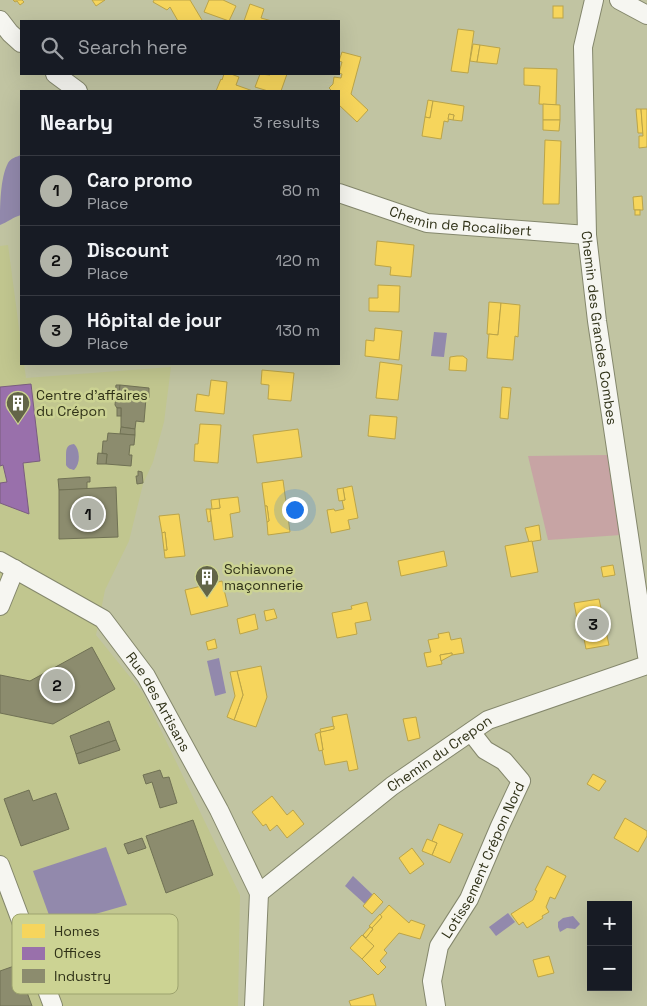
<!DOCTYPE html>
<meta charset="utf-8">
<style>
:root{--surface:#171b24;--page:#242831;--text:#f1f3f6;--muted:#9ea1a6;--line:#363941;--accent:#b1b3a8}
body{margin:0;font-family:"Space Grotesk",sans-serif;background:var(--page);color:var(--text)}
.controls{position:absolute;right:15px;bottom:15px;display:grid;overflow:hidden;border-radius:0px;box-shadow:0 5px 20px #0002}
.controls button{width:45px;height:45px;display:grid;place-items:center;padding:0;border:0;border-bottom:1px solid var(--line);background:var(--surface);color:var(--text);font:25px sans-serif}
.you{position:absolute;left:294px;top:509px;width:18px;height:18px;margin:-12px;border:4px solid #fff;border-radius:50%;background:#1a73e8;box-shadow:0 0 0 8px #1a73e833}
.badge{display:grid;place-items:center;width:32px;height:32px;border-radius:50%;background:var(--accent);color:#111;font-size:16px;font-weight:700}
.pin{position:absolute;translate:-50% -50%;border:2px solid #fff;box-shadow:0 1px 5px #0006}
.list{margin:0;padding:0;list-style:none}
h2{display:flex;justify-content:space-between;align-items:center;height:65px;margin:0;padding:0 20px;font-size:21px}
h2 small{font-size:16px;font-weight:400;color:var(--muted)}
.list li{display:grid;grid-template-columns:32px 1fr auto;gap:15px;align-items:center;box-sizing:border-box;height:70px;padding:0 20px;border-top:1px solid var(--line)}
.list b{display:block;font-size:19px;white-space:nowrap}
.list p{margin:0;font-size:16px;white-space:nowrap;color:var(--muted)}
.list em{font-size:16px;font-style:normal;color:var(--muted)}
.icon{flex:none;width:28px;height:28px;fill:none;stroke:currentColor;stroke-width:2;stroke-linecap:round;stroke-linejoin:round}
.map{position:relative;flex:none;width:647px;height:1006px;overflow:hidden}
.search{position:absolute;background:var(--surface);box-shadow:0 5px 20px #0002;left:20px;top:20px;width:320px;height:55px;display:flex;align-items:center;gap:12px;box-sizing:border-box;padding:0 18px;border-radius:0px;color:var(--muted);font-size:19px}
.panel{position:absolute;background:var(--surface);box-shadow:0 5px 20px #0002;left:20px;top:90px;width:320px;height:275px;border-radius:0px}
.map>svg:first-child{display:block}
.built{fill:#c1c68f}
.green{fill:#c7a4a4}
.water{fill:#9289ac}
.homes{fill:#f6d55c;stroke:#bba448}
.offices{fill:#9970ab;stroke:#7a5d7f}
.industry{fill:#8c8c6e;stroke:#707154}
.lines{fill:none;stroke-linecap:round;stroke-linejoin:round}
.minor-casing{stroke:#84876c;stroke-width:20}
.minor{stroke:#f6f6f1;stroke-width:18}
.labels{text-anchor:middle;stroke-width:5;stroke-linejoin:round;paint-order:stroke}
.street-label{font-size:14px;fill:#303218;stroke:#ccd393}
.poi-label{font-size:14px;fill:#303218;stroke:#ccd393;text-anchor:start}
.key{fill:#ccd393;stroke:#9da36e;stroke-width:1}
.key-label{font-size:14px;fill:#303218}
</style>
<div class="map">
<svg width="647" height="1006" viewBox="0 0 647 1006">
<rect width="100%" height="100%" fill="#c1c4a2"/>
<path class="built" d="M 8,245 L 21,343 L 21,364 L 24,364 L 26,378 L 171,367 L 164,422 L 153,462 L 143,484 L 129,541 L 105,590 L 96,635 L 143,693 L 240,895 L 238,1006 L 0,1006 L 0,246 Z"/>
<path class="green" d="M 608,455 L 621,535 L 548,540 L 528,456 Z"/>
<g class="water">
<path d="M 21,155 L 21,215 C 13,217 8,222 0,225 C 0,207 0,178 8,163 C 11,158 16,157 21,155 Z"/>
<path d="M 434,332 L 447,333 L 444,357 L 431,356 Z"/>
<path d="M 74,444 C 80,449 81,464 74,470 C 71,469 68,469 66,465 C 66,464 66,458 66,457 C 66,449 66,445 74,444 Z"/>
<path d="M 219,658 L 226,693 L 215,696 L 207,661 Z"/>
<path d="M 106,847 L 127,905 L 53,926 L 33,871 Z"/>
<path d="M 353,876 L 373,895 L 365,904 L 345,886 Z"/>
<path d="M 508,913 L 515,922 L 496,936 L 489,927 Z"/>
<path d="M 573,916 L 580,924 L 575,929 L 567,928 L 560,932 L 558,927 L 558,922 L 563,918 Z"/>
</g>
<g class="homes">
<path d="M 13,0 L 22,0 L 24,2 L 20,5 L 17,1 L 15,2 Z"/>
<path d="M 92,0 L 105,0 L 96,6 Z"/>
<path d="M 154,0 L 190,0 L 202,20 L 200,21 L 178,21 L 170,7 L 167,10 L 153,2 Z"/>
<path d="M 209,0 L 223,0 L 236,6 L 229,21 L 204,12 Z"/>
<path d="M 250,4 L 264,9 L 261,18 L 272,21 L 244,21 Z"/>
<rect x="553" y="6" width="10" height="12"/>
<path d="M 458,29 L 474,31 L 468,73 L 451,71 Z"/>
<path d="M 473,44 L 480,45 L 477,62 L 470,61 Z"/>
<path d="M 480,45 L 500,48 L 497,64 L 477,62 Z"/>
<path d="M 342,52 L 361,57 L 351,94 L 368,110 L 357,122 L 339,105 L 339,91 L 332,91 L 329,88 L 333,84 L 334,77 L 341,78 L 342,74 L 339,73 L 342,62 L 339,61 Z"/>
<path d="M 524,68 L 557,69 L 556,105 L 539,104 L 540,86 L 524,85 Z"/>
<path d="M 224,74 L 231,74 L 239,77 L 236,85 L 253,91 L 216,91 L 221,79 L 222,80 Z"/>
<path d="M 260,74 L 270,75 L 270,74 L 287,74 L 281,91 L 268,91 L 255,87 Z"/>
<path d="M 428,100 L 433,101 L 430,118 L 425,117 Z"/>
<path d="M 433,101 L 464,106 L 462,121 L 453,120 L 454,115 L 449,114 L 448,122 L 444,121 L 441,139 L 422,136 L 425,117 L 430,118 Z"/>
<path d="M 543,104 L 560,105 L 560,120 L 543,120 Z"/>
<path d="M 636,109 L 641,109 L 643,133 L 638,133 Z"/>
<path d="M 641,109 L 647,109 L 647,147 L 639,148 L 639,136 L 643,136 Z"/>
<path d="M 449,114 L 454,115 L 453,120 L 448,119 Z"/>
<path d="M 543,120 L 560,120 L 559,131 L 543,130 Z"/>
<path d="M 545,140 L 561,141 L 559,204 L 543,204 Z"/>
<path d="M 642,196 L 643,210 L 634,210 L 633,197 Z"/>
<rect x="635" y="210" width="5" height="5"/>
<path d="M 377,241 L 414,245 L 411,277 L 390,275 L 391,267 L 375,265 Z"/>
<path d="M 378,285 L 400,286 L 399,312 L 369,311 L 369,298 L 378,298 Z"/>
<path d="M 489,302 L 501,303 L 498,335 L 487,334 Z"/>
<path d="M 501,303 L 520,305 L 518,337 L 515,336 L 513,360 L 487,358 L 489,334 L 498,335 Z"/>
<path d="M 375,328 L 402,331 L 399,360 L 365,356 L 366,340 L 374,341 Z"/>
<path d="M 457,356 L 463,356 L 467,359 L 466,371 L 449,370 L 450,357 Z"/>
<path d="M 380,362 L 402,365 L 398,400 L 376,398 Z"/>
<path d="M 262,370 L 294,373 L 291,401 L 268,399 L 269,385 L 261,384 Z"/>
<path d="M 211,380 L 227,382 L 224,414 L 195,411 L 197,394 L 209,396 Z"/>
<path d="M 502,387 L 511,388 L 508,419 L 500,418 Z"/>
<path d="M 370,415 L 397,417 L 395,439 L 368,436 Z"/>
<path d="M 200,424 L 221,425 L 218,463 L 194,461 L 195,444 L 198,444 Z"/>
<path d="M 298,429 L 302,457 L 257,463 L 253,435 Z"/>
<path d="M 283,480 L 290,532 L 268,535 L 267,522 L 269,521 L 267,506 L 265,506 L 262,483 Z"/>
<path d="M 352,486 L 358,518 L 348,520 L 350,529 L 331,533 L 327,510 L 334,509 L 335,511 L 344,509 L 342,500 L 345,500 L 343,488 Z"/>
<path d="M 343,488 L 345,500 L 339,501 L 337,489 Z"/>
<path d="M 238,497 L 240,512 L 230,514 L 233,537 L 214,540 L 210,509 L 220,508 L 219,499 Z"/>
<path d="M 219,499 L 220,508 L 212,509 L 211,500 Z"/>
<path d="M 265,506 L 267,506 L 269,521 L 267,522 Z"/>
<path d="M 206,509 L 210,509 L 211,521 L 208,522 Z"/>
<path d="M 179,514 L 185,556 L 165,558 L 164,550 L 167,550 L 165,532 L 162,533 L 159,516 Z"/>
<path d="M 539,525 L 541,540 L 529,542 L 525,528 Z"/>
<path d="M 165,532 L 167,550 L 164,550 L 162,533 Z"/>
<path d="M 532,541 L 538,572 L 511,577 L 505,546 Z"/>
<path d="M 444,551 L 447,566 L 401,576 L 398,561 Z"/>
<path d="M 613,565 L 615,575 L 603,577 L 601,567 Z"/>
<path d="M 222,581 L 228,606 L 191,615 L 185,590 Z"/>
<path d="M 599,599 L 609,645 L 586,649 L 581,623 L 578,624 L 574,603 Z"/>
<path d="M 367,602 L 371,620 L 355,623 L 357,634 L 337,638 L 332,613 L 352,609 L 351,606 Z"/>
<path d="M 274,609 L 277,618 L 266,621 L 264,611 Z"/>
<path d="M 255,614 L 258,629 L 240,634 L 237,619 Z"/>
<path d="M 449,632 L 451,640 L 461,638 L 464,653 L 452,655 L 452,653 L 440,655 L 442,664 L 427,667 L 424,653 L 431,652 L 428,640 L 439,638 L 438,634 Z"/>
<path d="M 215,639 L 217,648 L 208,650 L 206,642 Z"/>
<path d="M 452,653 L 452,655 L 441,661 L 440,655 Z"/>
<path d="M 261,666 L 267,697 L 256,727 L 234,720 L 243,695 L 237,671 Z"/>
<path d="M 237,671 L 243,695 L 234,720 L 227,717 L 235,696 L 230,672 Z"/>
<path d="M 347,714 L 358,769 L 349,771 L 347,761 L 325,765 L 322,750 L 323,750 L 320,732 L 334,729 L 332,717 Z"/>
<path d="M 416,717 L 420,738 L 408,741 L 403,719 Z"/>
<path d="M 334,726 L 334,729 L 321,732 L 320,729 Z"/>
<path d="M 320,732 L 323,750 L 319,751 L 315,734 Z"/>
<path d="M 593,774 L 606,781 L 599,791 L 587,784 Z"/>
<path d="M 272,796 L 287,815 L 293,810 L 304,824 L 287,838 L 277,825 L 270,831 L 266,824 L 263,826 L 252,812 Z"/>
<path d="M 625,818 L 647,831 L 647,836 L 638,852 L 614,838 Z"/>
<path d="M 439,824 L 463,834 L 450,863 L 432,855 L 437,843 L 432,841 Z"/>
<path d="M 427,839 L 437,843 L 432,855 L 422,851 Z"/>
<path d="M 412,848 L 424,864 L 410,874 L 399,858 Z"/>
<path d="M 547,866 L 566,876 L 555,899 L 550,897 L 546,907 L 549,912 L 542,916 L 543,918 L 527,928 L 523,922 L 519,925 L 511,914 L 533,900 L 537,891 L 535,890 Z"/>
<path d="M 374,893 L 383,902 L 372,914 L 363,906 Z"/>
<path d="M 389,905 L 409,923 L 411,920 L 425,925 L 420,939 L 399,933 L 384,950 L 387,953 L 380,961 L 386,967 L 378,975 L 362,959 L 374,946 L 365,939 L 373,929 L 372,928 L 382,917 L 380,915 Z"/>
<path d="M 380,914 L 382,917 L 372,928 L 369,926 Z"/>
<path d="M 370,927 L 373,929 L 366,938 L 363,935 Z"/>
<path d="M 362,935 L 374,946 L 362,959 L 350,948 Z"/>
<path d="M 549,956 L 554,973 L 538,977 L 533,960 Z"/>
<path d="M 373,994 L 376,1006 L 351,1006 L 349,1001 Z"/>
</g>
<path class="offices" d="M 31,384 L 40,461 L 23,463 L 29,514 L 0,503 L 0,483 L 7,482 L 3,465 L 0,466 L 0,387 Z"/>
<g class="industry">
<path d="M 116,385 L 120,385 L 119,395 L 115,394 Z"/>
<path d="M 120,385 L 149,388 L 149,398 L 146,398 L 144,422 L 136,421 L 135,429 L 121,427 L 121,408 L 117,408 L 115,405 L 116,394 L 119,395 Z"/>
<rect x="117" y="408" width="4" height="8"/>
<path d="M 121,427 L 135,429 L 135,435 L 120,434 Z"/>
<path d="M 108,433 L 135,435 L 134,445 L 130,445 L 129,455 L 132,455 L 131,466 L 106,464 L 107,454 L 102,453 L 103,441 L 107,441 Z"/>
<path d="M 98,453 L 107,454 L 106,464 L 97,464 Z"/>
<path d="M 138,471 L 142,472 L 143,483 L 137,484 L 136,476 L 138,476 Z"/>
<path d="M 87,477 L 90,477 L 90,482 L 87,482 L 87,489 L 59,490 L 58,479 Z"/>
<path d="M 116,487 L 118,537 L 59,539 L 59,490 Z"/>
<path d="M 92,647 L 115,689 L 53,724 L 0,713 L 0,675 L 30,681 Z"/>
<path d="M 109,721 L 116,740 L 76,754 L 70,736 Z"/>
<path d="M 116,740 L 120,750 L 79,764 L 76,754 Z"/>
<path d="M 160,770 L 163,778 L 169,777 L 177,803 L 160,808 L 152,782 L 146,784 L 143,775 Z"/>
<path d="M 29,790 L 33,801 L 56,793 L 69,829 L 21,846 L 4,799 Z"/>
<path d="M 193,820 L 213,875 L 166,893 L 146,836 Z"/>
<path d="M 142,838 L 146,848 L 128,854 L 124,844 Z"/>
<path d="M 17,965 L 32,1006 L 0,1006 L 0,971 Z"/>
</g>
<g class="lines">
<g class="minor-casing">
<g id="minor">
<path id="s1" d="M 594,0 L 583,47 L 587,235 L 597,321 L 647,656"/>
<path d="M 619,0 L 647,15"/>
<path d="M 0,20 L 10,33 L 21,43"/>
<path d="M 55,74 L 78,91"/>
<path id="s2" d="M 339,193 L 427,223 L 587,235"/>
<path id="s3" d="M 0,561 L 103,619 L 146,676 L 219,810 L 259,893 L 254,1006"/>
<path d="M 0,606 L 15,569"/>
<path d="M 0,865 L 53,1006"/>
<path id="s4" d="M 259,893 L 392,786 L 488,720 L 647,665"/>
<path id="s5" d="M 436,1006 L 432,981 L 439,946 L 469,899 L 500,826 L 521,781 L 504,761 L 485,750 L 471,732"/>
</g>
</g>
<use href="#minor" class="minor"/>
</g>
<defs>
<g id="building-pin" transform="scale(1.25)"><path d="M0 17L-7.5 6A9.5 9.5 0 1 1 7.5 6Z" fill="#636548" stroke="#ccd393"/><path d="M-4-6H4V6H1V3H-1V6H-4ZM-2.5-4.3h1.7v1.8h-1.7ZM.8-4.3h1.7v1.8H.8ZM-2.5-1h1.7V.8h-1.7ZM.8-1h1.7V.8H.8Z" fill="#fff"/></g>
</defs>
<g fill-rule="evenodd">
<use href="#building-pin" x="18" y="403"/>
<use href="#building-pin" x="207" y="577"/>
</g>
<g class="labels">
<g class="street-label">
<text dy="5" stroke="none"><textPath href="#s2" startOffset="126">Chemin de Rocalibert</textPath></text>
<text dy="5" stroke="none"><textPath href="#s1" startOffset="330">Chemin des Grandes Combes</textPath></text>
<text dy="5" stroke="none"><textPath href="#s3" startOffset="218">Rue des Artisans</textPath></text>
<text dy="5" stroke="none"><textPath href="#s4" startOffset="228">Chemin du Crepon</textPath></text>
<text dy="5" stroke="none"><textPath href="#s5" startOffset="158">Lotissement Crépon Nord</textPath></text>
</g>
<g class="poi-label">
<text x="36" y="400">Centre d'affaires<tspan x="36" dy="16">du Crépon</tspan></text>
<text x="224" y="574">Schiavone<tspan x="224" dy="16">maçonnerie</tspan></text>
</g>
</g>
<rect x="12" y="914" width="166" height="80" rx="8" class="key"/>
<rect x="22" y="924" width="23" height="14" fill="#f6d55c"/>
<rect x="22" y="947" width="23" height="13" fill="#9970ab"/>
<rect x="22" y="969" width="23" height="14" fill="#8c8c6e"/>
<g class="key-label">
<text x="54" y="936">Homes</text>
<text x="54" y="958">Offices</text>
<text x="54" y="981">Industry</text>
</g>
</svg>
<div class="controls">
<button>+</button>
<button>−</button>
</div>
<div class="you"></div>
<div class="pin badge" style="left:88px;top:514px">1</div>
<div class="pin badge" style="left:57px;top:685px">2</div>
<div class="pin badge" style="left:593px;top:624px">3</div>
<div class="search"><svg class="icon" aria-label="search" viewBox="0 0 24 24"><circle cx="10" cy="10" r="6"/><path d="M15 15l6 6"/></svg>Search here</div>
<section class="panel">
<h2>Nearby<small>3 results</small></h2>
<ul class="list">
<li><span class="badge">1</span><div><b>Caro promo</b><p>Place</p></div><em>80 m</em></li>
<li><span class="badge">2</span><div><b>Discount</b><p>Place</p></div><em>120 m</em></li>
<li><span class="badge">3</span><div><b>Hôpital de jour</b><p>Place</p></div><em>130 m</em></li>
</ul>
</section>
</div>
